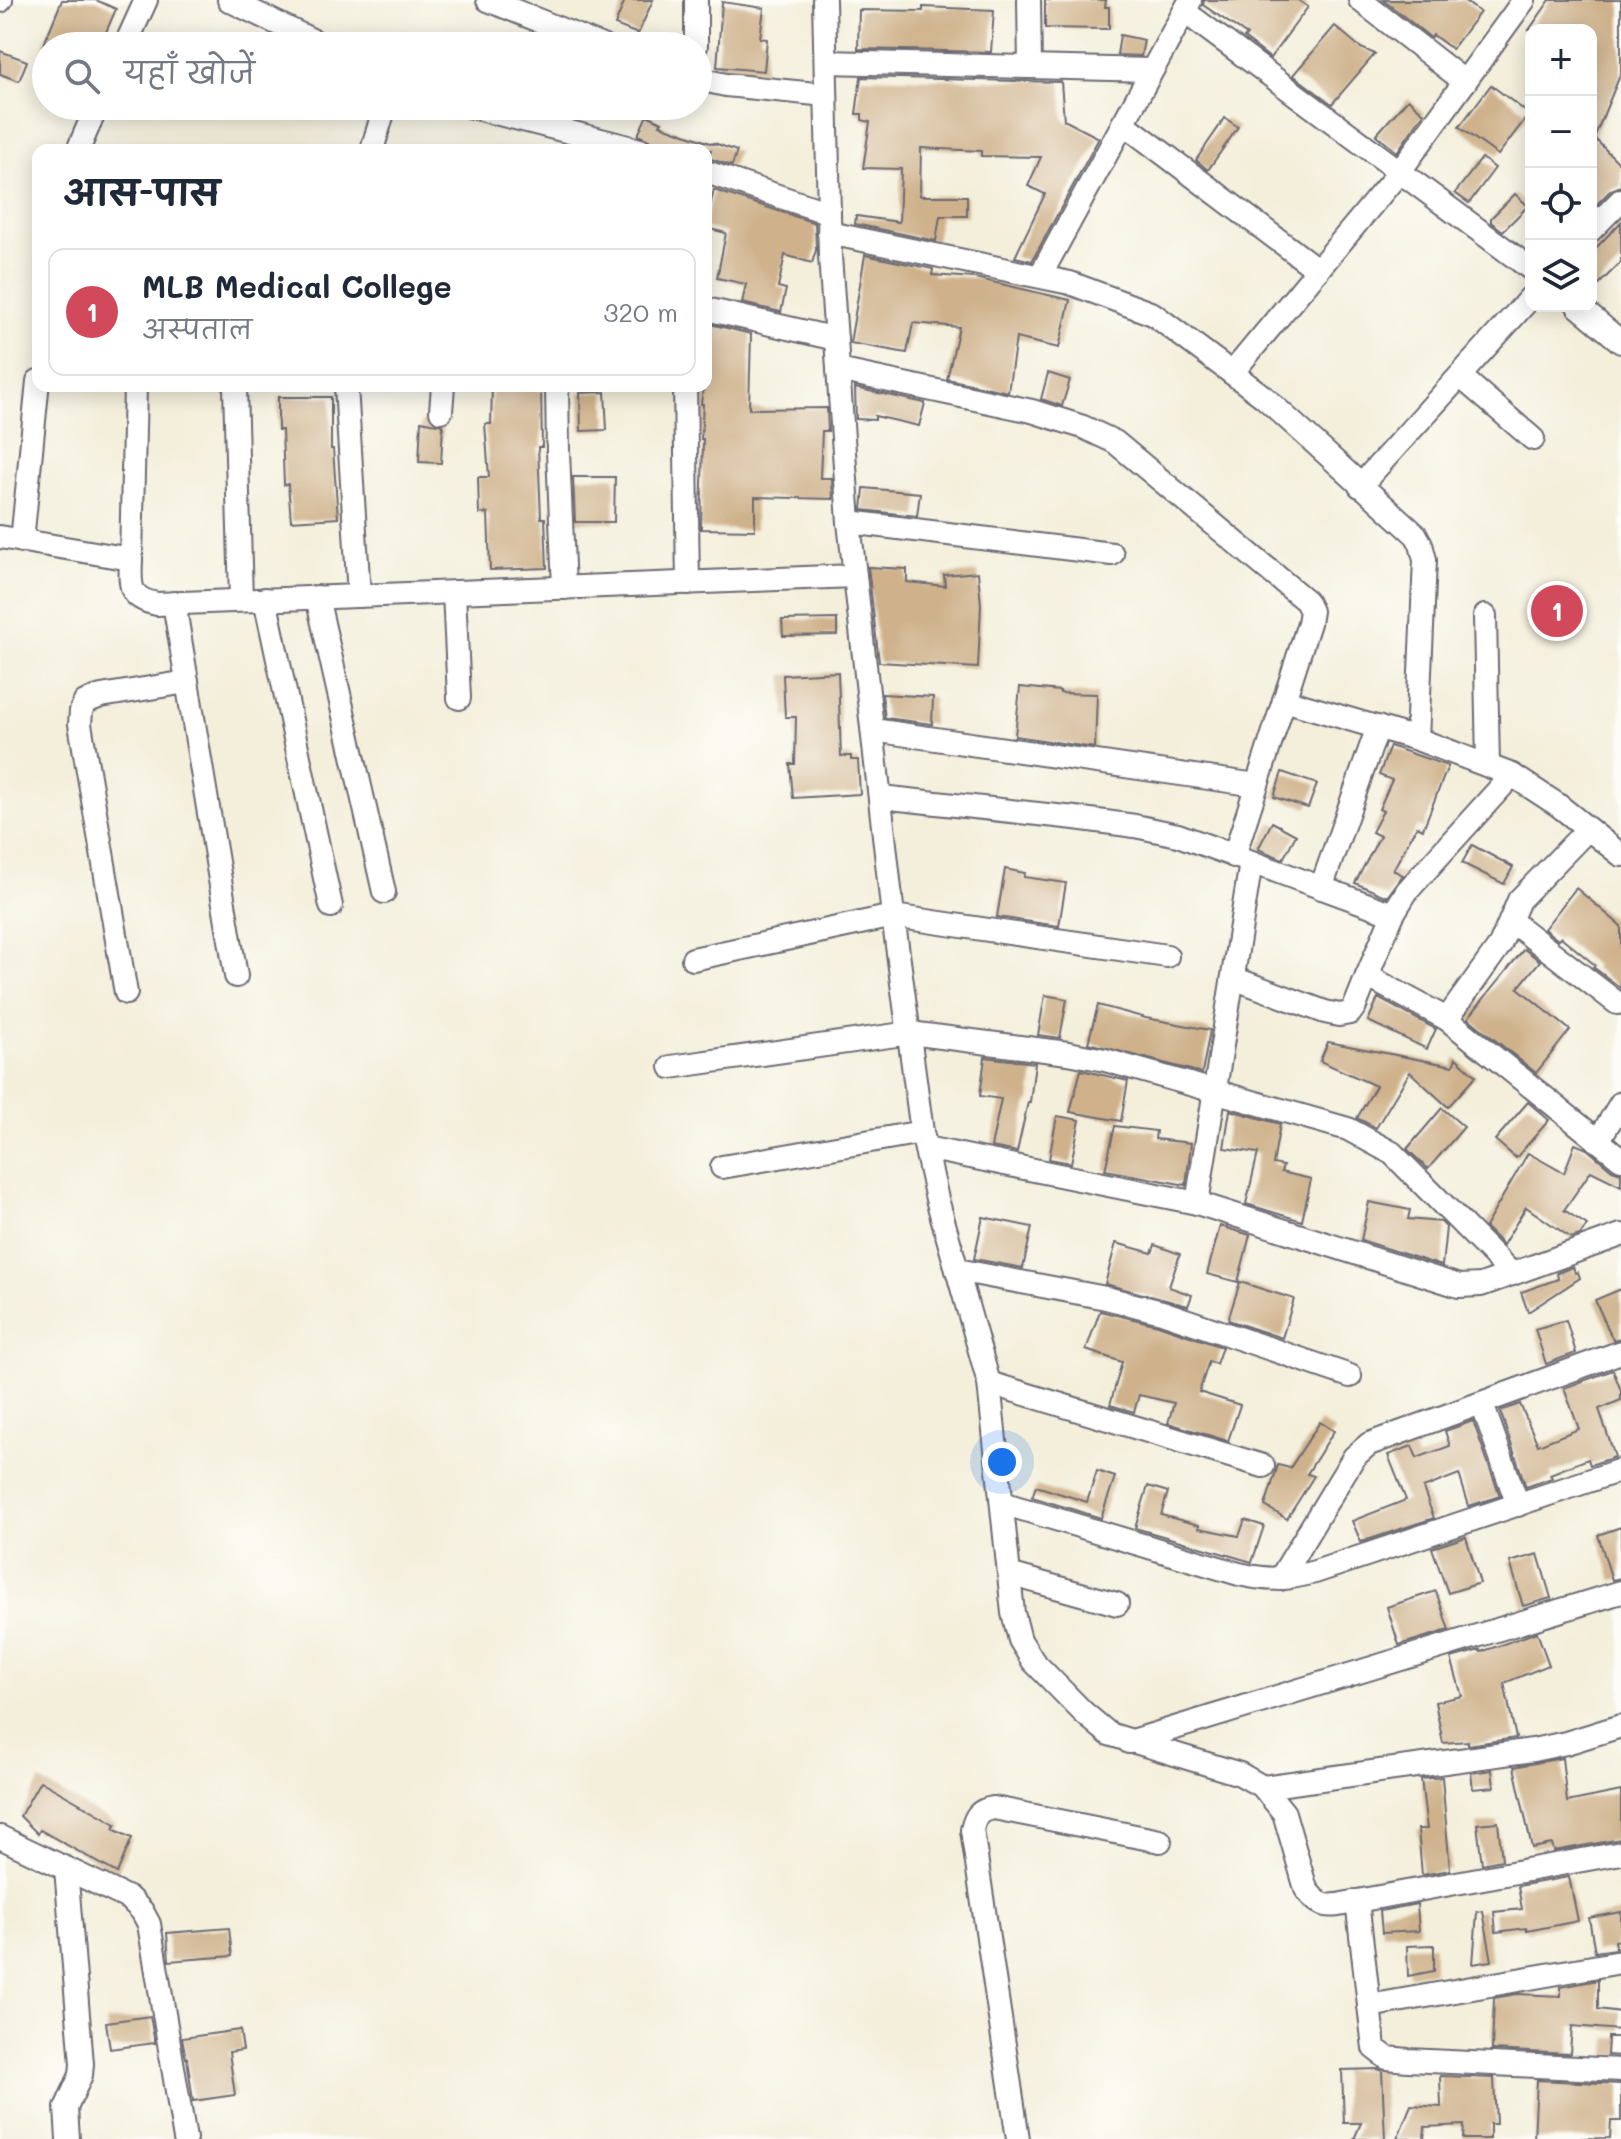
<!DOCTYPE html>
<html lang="hi">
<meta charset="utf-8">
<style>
:root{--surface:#fff;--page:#f2f2f3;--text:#1f2937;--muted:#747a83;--line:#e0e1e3;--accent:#d1495b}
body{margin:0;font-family:Mali,"Playpen Sans Deva",sans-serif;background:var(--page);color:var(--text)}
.controls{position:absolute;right:24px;top:24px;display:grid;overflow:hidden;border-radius:16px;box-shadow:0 4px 20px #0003}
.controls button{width:72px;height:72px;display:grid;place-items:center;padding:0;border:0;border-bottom:2px solid var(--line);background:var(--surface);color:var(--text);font:40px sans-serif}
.you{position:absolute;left:1002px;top:1462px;width:28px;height:28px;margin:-20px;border:6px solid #fff;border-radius:50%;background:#1a73e8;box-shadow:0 0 0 12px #1a73e833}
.badge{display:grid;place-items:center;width:52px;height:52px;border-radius:50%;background:var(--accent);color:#fff;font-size:26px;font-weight:700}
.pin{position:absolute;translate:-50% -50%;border:4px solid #fff;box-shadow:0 2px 8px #0006}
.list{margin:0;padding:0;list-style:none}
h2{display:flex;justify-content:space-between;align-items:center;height:104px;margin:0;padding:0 32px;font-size:34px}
h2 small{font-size:26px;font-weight:400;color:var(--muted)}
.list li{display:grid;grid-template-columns:52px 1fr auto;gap:24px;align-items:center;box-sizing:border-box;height:128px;margin:0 16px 16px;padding:0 16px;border:2px solid var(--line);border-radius:16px}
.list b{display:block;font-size:30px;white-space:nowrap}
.list p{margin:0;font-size:26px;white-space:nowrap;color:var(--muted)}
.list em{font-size:26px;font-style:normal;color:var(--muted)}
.icon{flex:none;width:44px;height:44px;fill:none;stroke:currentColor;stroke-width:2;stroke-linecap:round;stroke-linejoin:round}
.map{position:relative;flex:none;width:1621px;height:2139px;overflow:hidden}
.search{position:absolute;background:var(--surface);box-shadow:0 4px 20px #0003;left:32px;top:32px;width:680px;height:88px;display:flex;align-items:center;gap:20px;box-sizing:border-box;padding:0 28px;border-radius:44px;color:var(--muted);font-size:30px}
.panel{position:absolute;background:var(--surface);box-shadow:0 4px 20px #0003;left:32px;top:144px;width:680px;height:248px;border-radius:16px}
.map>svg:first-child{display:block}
.building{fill:#cfb28c}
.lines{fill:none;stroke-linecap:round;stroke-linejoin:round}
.street-casing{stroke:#6c6a73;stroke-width:26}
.street{stroke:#fff;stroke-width:22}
</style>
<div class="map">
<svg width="1621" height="2139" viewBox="0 0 1621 2139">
<rect width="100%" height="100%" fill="#fdfcf7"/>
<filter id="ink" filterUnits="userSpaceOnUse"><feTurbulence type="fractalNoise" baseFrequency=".0125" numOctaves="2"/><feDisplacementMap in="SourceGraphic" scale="16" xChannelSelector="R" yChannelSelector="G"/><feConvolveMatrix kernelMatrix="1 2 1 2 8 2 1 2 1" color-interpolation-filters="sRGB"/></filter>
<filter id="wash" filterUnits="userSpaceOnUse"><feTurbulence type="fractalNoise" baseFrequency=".006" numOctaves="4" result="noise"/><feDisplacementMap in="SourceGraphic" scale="32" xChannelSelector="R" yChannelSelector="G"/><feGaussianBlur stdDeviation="1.8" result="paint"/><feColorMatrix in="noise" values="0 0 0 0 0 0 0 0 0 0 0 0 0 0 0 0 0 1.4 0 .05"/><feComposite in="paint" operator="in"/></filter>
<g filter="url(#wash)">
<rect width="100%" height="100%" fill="#f4efdb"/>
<g id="blocks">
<g class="building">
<path d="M 62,0 L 96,0 L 116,9 L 100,46 L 43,46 Z"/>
<path d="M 625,0 L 653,0 L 638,34 L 615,25 Z"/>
<path d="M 1045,0 L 1106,0 L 1105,7 L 1109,7 L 1109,29 L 1045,28 Z"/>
<path d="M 1204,0 L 1298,0 L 1308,7 L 1270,58 L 1244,38 L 1247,35 L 1203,5 Z"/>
<path d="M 1383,0 L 1463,0 L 1480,12 L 1452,49 L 1433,35 L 1431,38 Z"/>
<path d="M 1550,0 L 1621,0 L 1621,73 L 1594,138 L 1621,165 L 1621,186 L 1611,190 L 1591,210 L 1591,30 L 1529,30 Z"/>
<path d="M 722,2 L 764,8 L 760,38 L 767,39 L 764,71 L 717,67 Z"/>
<path d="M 923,7 L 994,10 L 991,52 L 858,49 L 859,10 L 923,11 Z"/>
<path d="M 1335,26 L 1361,48 L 1375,54 L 1332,104 L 1293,75 Z"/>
<path d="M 1120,35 L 1144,40 L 1141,56 L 1117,55 Z"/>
<path d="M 0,51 L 27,61 L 19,81 L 0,74 Z"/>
<path d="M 861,77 L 1061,82 L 1064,120 L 1099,138 L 1032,261 L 1015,257 L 1045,194 L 1028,186 L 1041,157 L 981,156 L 981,151 L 921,148 L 920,196 L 967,196 L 967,216 L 940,216 L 936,241 L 855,224 L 856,216 L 899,222 L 901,169 L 863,168 L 870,122 L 862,120 L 862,114 L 856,114 Z"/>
<path d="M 1491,85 L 1529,114 L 1498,155 L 1459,127 Z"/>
<path d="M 1408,99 L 1424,113 L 1397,152 L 1376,135 Z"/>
<path d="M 647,115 L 662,122 L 660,125 L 713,144 L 714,143 L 737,151 L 732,166 L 708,158 L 711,150 L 659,150 L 654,148 L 649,140 L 638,135 Z"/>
<path d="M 1225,118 L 1238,127 L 1208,170 L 1196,160 Z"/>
<path d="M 1482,158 L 1495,168 L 1469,203 L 1455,193 Z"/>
<path d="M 714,190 L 815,223 L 816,250 L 812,263 L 785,255 L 778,287 L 786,289 L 781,312 L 742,303 L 746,284 L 717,278 L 726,233 L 706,228 L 706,221 Z"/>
<path d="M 1515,194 L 1528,206 L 1503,231 L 1491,222 L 1491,218 Z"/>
<path d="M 1621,222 L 1621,262 L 1591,292 L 1591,253 Z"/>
<path d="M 865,255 L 933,269 L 932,275 L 975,278 L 1070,300 L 1059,348 L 1016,338 L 1008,392 L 947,379 L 959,327 L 913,323 L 907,353 L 850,343 Z"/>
<path d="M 706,323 L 751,334 L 749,409 L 827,408 L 828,431 L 822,431 L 820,478 L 832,478 L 833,499 L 755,497 L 755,530 L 701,529 L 703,439 L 701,439 L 703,404 L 701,404 L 703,388 L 706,388 Z"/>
<path d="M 1048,373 L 1070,380 L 1062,406 L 1041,399 Z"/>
<path d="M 492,386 L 541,386 L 542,447 L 538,447 L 541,518 L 545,518 L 547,568 L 490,570 L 488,513 L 479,514 L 478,477 L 489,477 L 485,424 L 491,424 Z"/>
<path d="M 855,388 L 925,403 L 919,426 L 875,416 L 875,420 L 856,419 Z"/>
<path d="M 605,392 L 607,430 L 581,431 L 580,393 Z"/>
<path d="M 278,397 L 331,397 L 331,449 L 333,449 L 338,518 L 291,521 L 288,484 L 284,485 L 282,430 L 278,430 Z"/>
<path d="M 421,421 L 443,425 L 441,463 L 419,462 Z"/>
<path d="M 573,477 L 615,477 L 614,522 L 575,522 Z"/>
<path d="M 864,488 L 920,493 L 917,516 L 862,510 Z"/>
<path d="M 868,567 L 907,569 L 907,582 L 945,586 L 944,575 L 978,572 L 981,605 L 978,668 L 879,662 Z"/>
<path d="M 837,619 L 837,635 L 783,636 L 782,620 Z"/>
<path d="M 838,672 L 841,756 L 851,756 L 851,760 L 858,760 L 860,794 L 793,798 L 790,764 L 795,764 L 796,717 L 785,717 L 783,675 Z"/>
<path d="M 1020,687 L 1060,691 L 1060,693 L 1097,694 L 1095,748 L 1015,736 Z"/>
<path d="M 882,694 L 933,697 L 932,724 L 885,718 Z"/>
<path d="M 1390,746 L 1448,766 L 1423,829 L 1417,826 L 1393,870 L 1403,875 L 1387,897 L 1355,883 L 1380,836 L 1372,832 L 1383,811 L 1379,809 L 1392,780 L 1379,775 Z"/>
<path d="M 1282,772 L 1317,784 L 1308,808 L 1274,797 Z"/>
<path d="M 1272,822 L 1296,835 L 1283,859 L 1258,849 Z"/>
<path d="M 1472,845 L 1513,867 L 1504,884 L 1462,863 Z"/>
<path d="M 1005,869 L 1025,873 L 1024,877 L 1066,883 L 1059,926 L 997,917 Z"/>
<path d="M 1576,888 L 1621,926 L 1621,988 L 1593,967 L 1595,965 L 1561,937 L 1558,940 L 1544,929 Z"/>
<path d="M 1524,949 L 1540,961 L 1518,988 L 1570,1030 L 1536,1073 L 1468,1018 Z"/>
<path d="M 1045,995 L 1067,999 L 1060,1038 L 1038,1035 Z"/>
<path d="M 1378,998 L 1436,1029 L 1427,1049 L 1368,1021 Z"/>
<path d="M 1098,1005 L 1146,1018 L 1210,1030 L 1202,1073 L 1088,1043 Z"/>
<path d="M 1328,1042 L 1453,1066 L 1456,1058 L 1476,1076 L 1448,1107 L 1410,1072 L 1376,1128 L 1357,1118 L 1376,1086 L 1320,1061 Z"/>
<path d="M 985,1057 L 1035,1063 L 1030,1102 L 1028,1102 L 1017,1152 L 991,1147 L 1001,1099 L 980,1096 Z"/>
<path d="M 1081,1070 L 1128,1081 L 1121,1121 L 1070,1112 Z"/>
<path d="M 1528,1102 L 1549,1120 L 1516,1158 L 1495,1140 Z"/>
<path d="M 1442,1108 L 1464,1127 L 1428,1169 L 1407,1149 Z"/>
<path d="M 1230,1110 L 1280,1124 L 1273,1164 L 1283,1166 L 1281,1172 L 1311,1179 L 1302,1221 L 1246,1204 L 1258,1153 L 1224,1148 Z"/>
<path d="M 1057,1116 L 1080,1120 L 1071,1163 L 1049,1159 Z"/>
<path d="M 1115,1126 L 1156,1131 L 1155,1139 L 1191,1143 L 1186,1185 L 1105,1170 Z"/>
<path d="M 1575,1144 L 1587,1149 L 1612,1170 L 1621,1173 L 1621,1186 L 1591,1171 L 1564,1210 L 1587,1225 L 1580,1235 L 1571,1238 L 1526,1207 L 1503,1245 L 1485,1227 L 1528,1153 L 1564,1173 Z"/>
<path d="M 1369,1202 L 1410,1210 L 1408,1219 L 1441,1222 L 1446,1227 L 1442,1266 L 1361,1240 Z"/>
<path d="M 983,1217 L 1032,1227 L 1023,1268 L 974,1259 Z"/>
<path d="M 1220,1226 L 1250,1235 L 1238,1282 L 1207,1274 Z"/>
<path d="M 1116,1243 L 1152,1253 L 1155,1245 L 1180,1254 L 1169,1287 L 1192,1295 L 1188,1306 L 1105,1284 Z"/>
<path d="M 1573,1267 L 1575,1273 L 1578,1272 L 1580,1278 L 1528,1312 L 1521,1292 L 1558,1279 L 1557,1273 Z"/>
<path d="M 1240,1282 L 1294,1299 L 1282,1338 L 1228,1320 Z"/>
<path d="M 1621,1289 L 1621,1338 L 1613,1340 L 1595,1300 Z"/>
<path d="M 1100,1311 L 1158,1325 L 1222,1347 L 1216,1364 L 1209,1361 L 1199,1392 L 1240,1405 L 1228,1441 L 1168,1423 L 1174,1403 L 1139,1395 L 1134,1412 L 1110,1405 L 1122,1362 L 1086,1350 Z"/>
<path d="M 1566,1320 L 1576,1353 L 1546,1364 L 1535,1329 Z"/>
<path d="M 1613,1370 L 1621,1391 L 1621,1400 L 1599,1409 L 1615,1457 L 1590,1465 L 1588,1459 L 1550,1474 L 1552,1478 L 1526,1487 L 1500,1411 L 1520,1404 L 1538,1445 L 1579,1429 L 1564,1388 Z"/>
<path d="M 1473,1421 L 1500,1496 L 1469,1506 L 1459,1474 L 1423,1488 L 1434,1518 L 1361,1542 L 1352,1521 L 1406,1500 L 1388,1455 L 1412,1446 L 1417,1458 L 1450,1446 L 1445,1431 Z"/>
<path d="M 1320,1422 L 1334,1431 L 1307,1474 L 1314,1476 L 1287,1519 L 1265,1506 L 1278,1465 L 1290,1468 Z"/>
<path d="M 1097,1471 L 1115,1477 L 1101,1518 L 1032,1497 L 1036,1486 L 1087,1502 Z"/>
<path d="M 1148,1486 L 1168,1492 L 1161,1515 L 1199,1525 L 1199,1528 L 1239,1536 L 1245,1520 L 1264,1526 L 1252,1562 L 1135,1528 Z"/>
<path d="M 1621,1527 L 1621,1578 L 1612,1580 L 1598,1535 Z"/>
<path d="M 1466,1537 L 1480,1583 L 1448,1593 L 1432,1548 Z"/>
<path d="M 1538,1554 L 1551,1598 L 1523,1606 L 1510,1562 Z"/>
<path d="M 1436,1591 L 1449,1630 L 1399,1645 L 1387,1607 Z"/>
<path d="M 1537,1632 L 1549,1665 L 1504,1683 L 1516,1738 L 1468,1745 L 1468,1741 L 1443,1743 L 1435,1702 L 1462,1696 L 1451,1658 L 1480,1650 L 1481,1652 Z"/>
<path d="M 1562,1758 L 1567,1802 L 1621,1791 L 1621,1839 L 1554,1851 L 1552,1844 L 1532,1848 L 1514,1767 Z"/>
<path d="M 1492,1770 L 1494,1787 L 1473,1789 L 1471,1773 Z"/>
<path d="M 1442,1777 L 1450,1870 L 1422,1875 L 1418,1829 L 1427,1829 L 1421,1779 Z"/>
<path d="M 40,1781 L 116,1824 L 113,1829 L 132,1838 L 117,1873 L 40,1830 L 38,1834 L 20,1816 Z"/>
<path d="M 1498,1822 L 1502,1860 L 1482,1864 L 1477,1824 Z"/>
<path d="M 1569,1877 L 1578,1921 L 1527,1931 L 1526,1928 L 1496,1932 L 1494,1912 L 1522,1909 L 1518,1886 Z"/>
<path d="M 1417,1904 L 1419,1931 L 1382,1933 L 1380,1911 Z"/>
<path d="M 1483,1911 L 1492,1961 L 1473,1964 L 1477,1912 Z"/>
<path d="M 1621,1912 L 1621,1940 L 1615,1941 L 1616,1949 L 1595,1952 L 1589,1918 Z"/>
<path d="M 229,1928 L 232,1956 L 169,1961 L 167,1933 Z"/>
<path d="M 1434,1945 L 1434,1971 L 1408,1976 L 1407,1946 Z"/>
<path d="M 1598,1980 L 1598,2009 L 1621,2012 L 1621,2030 L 1572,2026 L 1570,2054 L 1492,2050 L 1494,1998 L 1517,1994 L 1561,1996 L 1561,1987 Z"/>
<path d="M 150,2016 L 155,2043 L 110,2049 L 106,2022 Z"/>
<path d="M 240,2030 L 243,2050 L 229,2052 L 235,2095 L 193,2101 L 187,2058 L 186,2058 L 182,2038 Z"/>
<path d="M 1608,2037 L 1621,2037 L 1621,2056 L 1607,2055 Z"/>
<path d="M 1378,2069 L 1382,2071 L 1385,2139 L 1354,2139 L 1361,2123 L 1344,2123 L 1342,2070 Z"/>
<path d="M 1440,2076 L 1494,2078 L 1496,2124 L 1490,2124 L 1490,2139 L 1463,2139 L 1464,2125 L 1425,2127 L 1424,2139 L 1397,2139 L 1411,2105 L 1441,2107 Z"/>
<path d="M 1537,2080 L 1621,2084 L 1621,2121 L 1611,2121 L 1610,2138 L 1534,2139 Z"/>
</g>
</g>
</g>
<g filter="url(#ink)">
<use href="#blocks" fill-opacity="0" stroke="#6c6a73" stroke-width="2"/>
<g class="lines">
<g class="street-casing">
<g id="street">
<path d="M 229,0 L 324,46"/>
<path d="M 488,0 L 602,46"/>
<path d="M 696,0 L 696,46"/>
<path d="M 824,0 L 830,256 L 849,522 L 893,916 L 922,1132 L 937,1199 L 989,1383 L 1013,1613 L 1020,1640 L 1033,1661 L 1084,1713 L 1109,1734 L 1240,1774 L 1263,1787 L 1284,1813 L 1306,1889 C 1322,1912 1333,1906 1357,1901 L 1374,2048 L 1387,2058 L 1408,2060 L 1621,2070"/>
<path d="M 1029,0 L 1030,67"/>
<path d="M 1360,0 L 1465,82"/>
<path d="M 0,1 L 1,0"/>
<path d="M 1185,12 L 1531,269"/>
<path d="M 125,46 L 146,0"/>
<path d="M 826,62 L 1152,70"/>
<path d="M 698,79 L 726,85 L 826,95"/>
<path d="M 468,106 L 640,150"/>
<path d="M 1123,123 L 1318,270"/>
<path d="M 78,150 L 97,106"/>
<path d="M 372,150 L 385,106"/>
<path d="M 706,172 L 829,213"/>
<path d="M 1591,230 L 1621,200"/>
<path d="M 829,233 L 1070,283 L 1153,314 L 1264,397 L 1416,535 L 1421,544 L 1425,560 L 1417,739 L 1512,775 L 1558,805 L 1621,855"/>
<path d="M 1040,276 L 1190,1"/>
<path d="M 1578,306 L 1621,342"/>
<path d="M 706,309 L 836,339"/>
<path d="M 838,370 L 1032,411 L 1083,427 L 1115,442 L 1306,601 L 1311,611 L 1309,623 L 1234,856"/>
<path d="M 1232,373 L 1400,171 L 1524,0"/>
<path d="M 1460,376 L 1533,439"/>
<path d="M 235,386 L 241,600"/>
<path d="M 346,386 L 359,596"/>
<path d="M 557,386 L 558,452 L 564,588"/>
<path d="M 685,386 L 688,583"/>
<path d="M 441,411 L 443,386"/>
<path d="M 1360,486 L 1531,297"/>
<path d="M 849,522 L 1112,554"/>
<path d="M 0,537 L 131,559 C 130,586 128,598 157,604 L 855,576"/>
<path d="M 22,541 L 38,381"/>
<path d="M 131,559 L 135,386"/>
<path d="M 454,592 L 459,698"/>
<path d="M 317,597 L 384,892"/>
<path d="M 265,599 L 331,906"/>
<path d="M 174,603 L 236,976"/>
<path d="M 1485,616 L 1488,765"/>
<path d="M 1284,700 L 1417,739"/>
<path d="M 873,730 L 1257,785"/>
<path d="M 881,797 L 1075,818 L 1135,826 L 1178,835 L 1393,914"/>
<path d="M 1321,888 L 1378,727"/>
<path d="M 1511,921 L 1617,1003"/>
<path d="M 693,959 L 893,916 L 1167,956"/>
<path d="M 1367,976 L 1393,914 L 1407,891 L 1512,775"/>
<path d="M 1233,978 L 1325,1012 L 1339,1015 L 1350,1013 L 1355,1006 L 1367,976 L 1447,1019 L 1621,1159"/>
<path d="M 126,993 L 80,724 L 81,711 L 85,702 L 101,696 L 187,682"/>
<path d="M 1447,1019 L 1500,945 L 1519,900 L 1588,829"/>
<path d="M 671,1067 L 910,1033 L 1068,1053 L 1105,1060 L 1348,1129 L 1392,1153 L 1512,1274"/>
<path d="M 1598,1141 L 1621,1103"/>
<path d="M 926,1148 L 1197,1203 L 1459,1286 L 1481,1285 L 1621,1235"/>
<path d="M 722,1167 L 922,1132"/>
<path d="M 1197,1203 L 1251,862"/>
<path d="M 957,1270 L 1106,1298 L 1162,1312 L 1350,1376"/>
<path d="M 989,1383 L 1263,1466"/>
<path d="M 1482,1404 L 1518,1505"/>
<path d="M 1002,1503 L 1239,1574 C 1271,1581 1283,1580 1315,1572 L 1621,1470"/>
<path d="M 1009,1574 L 1117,1604"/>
<path d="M 1280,1579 L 1354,1457 L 1369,1444 L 1621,1352"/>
<path d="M 1129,1742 L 1621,1592"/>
<path d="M 1263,1787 L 1533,1750 L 1566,1743 L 1621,1726"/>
<path d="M 0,1837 L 130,1899 L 142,1911 L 149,1924 L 185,2139"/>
<path d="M 66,1868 L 82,2064 L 81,2075 L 66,2108 L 68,2139"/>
<path d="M 1357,1901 L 1621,1853"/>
<path d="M 1369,2006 L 1621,1962"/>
<path d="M 1018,2139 L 972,1830 C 975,1816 979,1810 994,1808 L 1160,1841"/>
</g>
</g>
<use href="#street" class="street"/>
</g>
</g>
</svg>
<div class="controls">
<button>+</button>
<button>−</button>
<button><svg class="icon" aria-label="locate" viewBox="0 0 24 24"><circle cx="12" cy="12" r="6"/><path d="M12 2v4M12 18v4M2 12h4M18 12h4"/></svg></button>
<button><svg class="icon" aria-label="layers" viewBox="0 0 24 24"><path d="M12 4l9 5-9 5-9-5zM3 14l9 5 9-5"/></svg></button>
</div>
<div class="you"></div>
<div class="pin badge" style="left:1557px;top:611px">1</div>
<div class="search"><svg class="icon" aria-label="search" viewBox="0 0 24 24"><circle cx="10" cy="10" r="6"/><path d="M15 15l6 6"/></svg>यहाँ खोजें</div>
<section class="panel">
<h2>आस-पास<small></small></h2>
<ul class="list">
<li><span class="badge">1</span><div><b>MLB Medical College</b><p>अस्पताल</p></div><em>320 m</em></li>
</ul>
</section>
</div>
